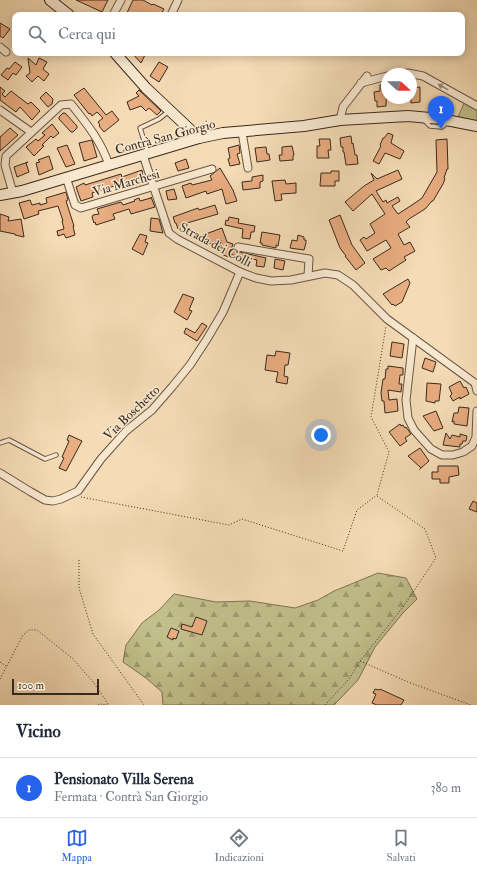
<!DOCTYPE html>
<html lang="it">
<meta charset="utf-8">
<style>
:root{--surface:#fff;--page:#f6f6f7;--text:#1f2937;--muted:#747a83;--line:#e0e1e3;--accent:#2563eb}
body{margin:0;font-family:"IM FELL Double Pica",serif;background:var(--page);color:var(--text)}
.compass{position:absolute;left:381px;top:68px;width:36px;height:36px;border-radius:50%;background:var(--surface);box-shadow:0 2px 10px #0003;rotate:111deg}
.scale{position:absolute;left:12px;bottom:10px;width:87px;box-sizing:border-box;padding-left:4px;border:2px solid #392a1e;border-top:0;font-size:11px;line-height:14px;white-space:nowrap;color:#392a1e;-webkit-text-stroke:3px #f8e8d0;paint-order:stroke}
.you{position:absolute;left:321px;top:435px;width:14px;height:14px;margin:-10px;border:3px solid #fff;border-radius:50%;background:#1a73e8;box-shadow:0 0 0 6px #1a73e833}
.badge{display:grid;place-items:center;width:26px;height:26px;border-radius:50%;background:var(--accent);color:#fff;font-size:13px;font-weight:700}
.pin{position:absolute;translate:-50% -33px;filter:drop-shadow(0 1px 2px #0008)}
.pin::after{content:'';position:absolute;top:21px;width:14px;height:12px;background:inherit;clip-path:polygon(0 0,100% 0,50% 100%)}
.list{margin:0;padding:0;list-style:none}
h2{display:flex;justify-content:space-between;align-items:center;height:52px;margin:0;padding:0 16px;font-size:17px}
h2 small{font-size:13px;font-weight:400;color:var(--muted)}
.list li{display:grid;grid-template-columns:26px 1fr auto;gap:12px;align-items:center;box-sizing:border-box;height:60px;padding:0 16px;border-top:1px solid var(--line)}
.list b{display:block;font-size:15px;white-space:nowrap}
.list p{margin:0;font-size:13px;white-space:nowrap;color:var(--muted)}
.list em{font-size:13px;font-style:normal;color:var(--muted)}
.icon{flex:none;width:22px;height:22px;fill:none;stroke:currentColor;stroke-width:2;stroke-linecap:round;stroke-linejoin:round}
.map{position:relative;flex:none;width:477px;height:705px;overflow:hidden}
.search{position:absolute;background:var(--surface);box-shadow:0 2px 10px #0003;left:12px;right:12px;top:12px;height:44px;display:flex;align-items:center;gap:10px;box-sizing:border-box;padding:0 14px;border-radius:8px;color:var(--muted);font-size:15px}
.sheet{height:112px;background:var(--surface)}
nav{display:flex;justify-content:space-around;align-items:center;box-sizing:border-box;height:56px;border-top:1px solid var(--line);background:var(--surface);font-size:11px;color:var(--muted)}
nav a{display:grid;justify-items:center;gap:2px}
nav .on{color:var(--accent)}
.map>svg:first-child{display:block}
.forest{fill:url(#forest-firs);stroke:#7d7454}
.park{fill:#c1bf8b;stroke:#7d7454}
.building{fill:#e8ad81;stroke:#392a1e}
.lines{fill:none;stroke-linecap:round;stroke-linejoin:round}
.lane-casing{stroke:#685644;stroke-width:5.5}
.street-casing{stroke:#685644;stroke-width:9}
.secondary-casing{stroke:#392a1e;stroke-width:12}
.path{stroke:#392a1e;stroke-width:1;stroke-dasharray:1 2;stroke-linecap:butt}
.lane{stroke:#f8e8d0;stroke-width:3.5}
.street{stroke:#f8e8d0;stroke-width:7}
.secondary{stroke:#f8e8d0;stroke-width:10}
.oneway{fill:#988977}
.labels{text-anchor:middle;stroke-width:3;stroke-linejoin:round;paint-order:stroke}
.street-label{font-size:13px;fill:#392a1e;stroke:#f8e8d0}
</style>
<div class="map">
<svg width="477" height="705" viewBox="0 0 477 705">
<defs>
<pattern id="forest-firs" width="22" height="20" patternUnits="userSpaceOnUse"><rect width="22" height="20" fill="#c1bf8b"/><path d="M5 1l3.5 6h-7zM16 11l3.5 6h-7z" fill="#9e9b71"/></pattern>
</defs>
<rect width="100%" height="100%" fill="#f5dcb6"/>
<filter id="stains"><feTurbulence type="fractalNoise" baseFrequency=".005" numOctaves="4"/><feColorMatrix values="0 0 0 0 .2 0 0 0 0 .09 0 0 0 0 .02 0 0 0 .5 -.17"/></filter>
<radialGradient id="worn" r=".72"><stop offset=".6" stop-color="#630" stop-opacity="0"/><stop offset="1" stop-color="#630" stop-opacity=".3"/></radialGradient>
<path class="forest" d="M 378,573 L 406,578 L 417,599 L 402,614 L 375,647 L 358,680 L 334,705 L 163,705 L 162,692 L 146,678 L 123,662 L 126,645 L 142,623 L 159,610 L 174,594 L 216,602 L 250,601 L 295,608 L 318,600 L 334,591 Z"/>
<path class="park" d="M 465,101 L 477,108 L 477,122 L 458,117 Z"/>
<g class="building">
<path d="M 76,0 L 108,0 L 102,12 Z"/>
<path d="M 133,0 L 143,0 L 152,5 L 153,4 L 164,9 L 160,15 L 126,15 Z"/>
<path d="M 0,23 L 10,29 L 3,38 L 0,36 Z"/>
<path d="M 132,53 L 146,53 L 141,63 Z"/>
<path d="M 28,58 L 36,65 L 39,58 L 47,62 L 43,69 L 49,74 L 44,81 L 38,76 L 32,82 L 26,76 L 30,73 Z"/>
<path d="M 15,62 L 22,67 L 16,75 L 13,73 L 8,80 L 1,75 L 7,68 L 9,69 Z"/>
<path d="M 159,62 L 168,67 L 159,82 L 150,76 Z"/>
<path d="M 387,84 L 386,106 L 377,107 L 377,101 L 375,101 L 374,92 L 380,91 L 380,85 Z"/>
<path d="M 0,87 L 5,91 L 2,94 L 5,97 L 11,91 L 28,104 L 31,102 L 40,111 L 32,120 L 20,107 L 16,112 L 0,100 Z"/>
<path d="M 420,87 L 420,102 L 411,103 L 411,88 Z"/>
<path d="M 84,88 L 106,115 L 112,111 L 119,120 L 104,132 L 99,126 L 100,125 L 98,122 L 103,118 L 97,112 L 92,116 L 90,113 L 89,114 L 74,95 Z"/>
<path d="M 139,90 L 161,111 L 157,115 L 149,108 L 146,111 L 141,106 L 130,110 L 127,102 L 139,96 L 136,93 Z"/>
<path d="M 46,92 L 53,99 L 52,104 L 48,107 L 40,98 Z"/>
<path d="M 63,113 L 65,113 L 77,126 L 77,128 L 73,132 L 71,132 L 59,119 L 59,117 Z"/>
<path d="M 52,124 L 59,133 L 53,138 L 51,136 L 42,145 L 44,146 L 34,156 L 26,147 L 36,139 L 38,141 L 45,135 L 42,133 Z"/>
<path d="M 10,128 L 18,135 L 0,151 L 0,137 Z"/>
<path d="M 388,133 L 393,135 L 391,143 L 404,151 L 400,159 L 385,153 L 379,164 L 373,161 L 381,146 L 380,145 L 383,138 L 384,138 Z"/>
<path d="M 351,136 L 352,144 L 353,143 L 355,155 L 357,155 L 358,164 L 346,165 L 344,152 L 343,152 L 343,147 L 341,147 L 340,138 Z"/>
<path d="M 319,139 L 330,139 L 331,150 L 328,150 L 329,158 L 317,158 L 317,146 L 320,146 Z"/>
<path d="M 447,139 L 448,169 L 447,169 L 444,178 L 445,179 L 443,184 L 433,201 L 432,201 L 425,209 L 409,219 L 406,222 L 410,227 L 398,234 L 404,245 L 410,242 L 415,251 L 404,257 L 406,260 L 389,271 L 386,268 L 381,270 L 373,259 L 391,248 L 386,240 L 367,251 L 360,240 L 364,237 L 366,239 L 375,233 L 370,224 L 385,214 L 372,194 L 353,211 L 345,202 L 364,186 L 374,180 L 371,173 L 377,179 L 398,170 L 402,179 L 376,191 L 383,202 L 386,200 L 387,203 L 398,197 L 400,201 L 392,206 L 398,214 L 415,203 L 422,198 L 437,172 L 436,140 Z"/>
<path d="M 92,140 L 97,157 L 84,161 L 79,143 Z"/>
<path d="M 67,145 L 75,164 L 66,167 L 57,148 Z"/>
<path d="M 239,145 L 240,153 L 237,154 L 240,164 L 230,166 L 228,159 L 230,158 L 228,148 Z"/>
<path d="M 292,146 L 294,155 L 293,156 L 293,160 L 280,161 L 279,155 L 282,155 L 282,147 Z"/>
<path d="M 266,147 L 267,154 L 269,154 L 270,160 L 257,162 L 255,148 Z"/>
<path d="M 49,156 L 53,169 L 39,175 L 36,163 L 40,162 L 38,160 Z"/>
<path d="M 186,159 L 189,168 L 178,171 L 175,163 Z"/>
<path d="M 28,162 L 26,163 L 29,172 L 17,177 L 14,167 Z"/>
<path d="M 220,168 L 233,190 L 237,201 L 226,204 L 222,189 L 207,194 L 206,191 L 186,198 L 182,186 L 191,183 L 192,185 L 212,180 L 210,176 Z"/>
<path d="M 142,170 L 144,183 L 130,186 L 129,182 L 111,187 L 92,193 L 93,197 L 81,201 L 76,187 L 84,183 L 85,185 L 121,174 L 122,177 Z"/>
<path d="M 331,171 L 339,171 L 339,181 L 335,181 L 335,186 L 320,186 L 321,173 L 331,173 Z"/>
<path d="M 263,175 L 263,181 L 260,182 L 260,188 L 243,190 L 242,182 L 252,181 L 252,177 Z"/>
<path d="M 285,180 L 286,184 L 296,183 L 296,193 L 281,194 L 282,200 L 275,201 L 272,181 Z"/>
<path d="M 174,189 L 177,199 L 168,200 L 166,191 Z"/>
<path d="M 66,192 L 68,200 L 66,201 L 74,226 L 73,226 L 75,235 L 66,238 L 64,234 L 58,236 L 57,231 L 64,229 L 62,221 L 63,221 L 58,206 L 38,211 L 39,214 L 24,219 L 19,203 L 30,200 L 32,205 L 40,203 L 40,205 L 47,203 L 46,198 Z"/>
<path d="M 151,197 L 155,207 L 131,214 L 129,209 L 113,214 L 115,219 L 96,225 L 95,222 L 94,223 L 92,217 L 93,215 L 99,214 L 97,209 L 121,202 L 123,205 L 135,201 L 134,200 L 139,198 L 140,201 L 151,198 Z"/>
<path d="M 215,205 L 218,214 L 187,223 L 188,226 L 178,229 L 176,223 L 175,223 L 173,217 L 198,208 L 199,210 Z"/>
<path d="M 0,214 L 9,217 L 8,221 L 21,219 L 24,237 L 15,235 L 15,234 L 0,231 Z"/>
<path d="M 340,215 L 352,245 L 365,263 L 356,270 L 345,256 L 346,256 L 340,248 L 329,220 Z"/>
<path d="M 229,217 L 239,219 L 238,223 L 255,226 L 254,232 L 251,232 L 250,239 L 242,238 L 243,229 L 225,225 L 226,220 L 228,221 Z"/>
<path d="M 151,218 L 159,219 L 163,233 L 150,231 Z"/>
<path d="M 222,228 L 227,242 L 233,244 L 231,250 L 266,258 L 264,267 L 256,266 L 257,260 L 247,258 L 247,262 L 237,260 L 238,256 L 229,254 L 229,257 L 223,255 L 224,253 L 220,252 L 220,250 L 218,250 L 221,240 L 206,245 L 203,235 Z"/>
<path d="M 262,232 L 280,235 L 278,246 L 276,245 L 276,248 L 262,245 L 262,243 L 260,243 Z"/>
<path d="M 140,234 L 147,236 L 145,242 L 148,243 L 143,255 L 132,249 Z"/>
<path d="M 298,235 L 304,237 L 304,240 L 306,240 L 306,243 L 304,250 L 290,248 L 292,240 L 297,241 Z"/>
<path d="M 275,259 L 285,261 L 283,270 L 274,268 Z"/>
<path d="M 408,279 L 410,283 L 402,302 L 395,306 L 393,304 L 392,305 L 383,294 Z"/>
<path d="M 183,294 L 194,298 L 189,310 L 192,311 L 187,320 L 174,312 Z"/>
<path d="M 202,323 L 207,326 L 197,341 L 184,333 L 186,328 L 195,333 Z"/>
<path d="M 392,342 L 404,344 L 402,358 L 390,356 Z"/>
<path d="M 276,351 L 290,353 L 288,365 L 285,365 L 284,376 L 288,377 L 287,384 L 276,382 L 278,372 L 265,370 L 267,355 L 275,356 Z"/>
<path d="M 425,358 L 436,362 L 433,372 L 422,368 Z"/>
<path d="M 388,366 L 403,368 L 403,375 L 400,375 L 399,384 L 402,384 L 401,392 L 388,390 L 389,400 L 397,399 L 398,411 L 385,413 L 384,401 L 382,401 L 381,393 L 383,379 L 385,379 L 386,369 L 388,369 Z"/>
<path d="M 460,381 L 464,388 L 466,387 L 469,394 L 460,399 L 460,397 L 453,401 L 450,396 L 452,394 L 449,387 Z"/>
<path d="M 427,383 L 441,384 L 439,401 L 435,401 L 435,403 L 426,401 Z"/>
<path d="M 459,407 L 469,408 L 467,426 L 454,424 L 454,421 L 452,422 L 454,413 L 458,413 Z"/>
<path d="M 436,411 L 443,428 L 434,431 L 423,416 Z"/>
<path d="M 400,424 L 401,426 L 403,425 L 405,428 L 406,427 L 411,434 L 405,438 L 407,441 L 400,446 L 389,432 Z"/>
<path d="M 446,433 L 450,439 L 452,435 L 460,437 L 460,434 L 467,436 L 466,441 L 463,441 L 462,444 L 460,444 L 460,447 L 443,445 Z"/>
<path d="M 69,435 L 82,441 L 66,471 L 59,468 L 64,458 L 62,457 L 69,441 L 67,440 Z"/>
<path d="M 420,448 L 429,461 L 421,468 L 408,456 Z"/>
<path d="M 438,466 L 458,466 L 459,475 L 449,477 L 449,483 L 440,483 L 440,479 L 432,479 L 432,472 L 438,472 Z"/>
<path d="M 473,501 L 477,503 L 477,512 L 469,509 Z"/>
<path d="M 196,617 L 207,621 L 202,635 L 181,629 L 182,624 L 192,627 Z"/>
<path d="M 171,628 L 179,631 L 176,639 L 173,638 L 173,640 L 167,637 Z"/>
<path d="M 375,689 L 379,690 L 380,689 L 404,700 L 401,705 L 377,705 L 372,703 L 376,694 L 373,693 Z"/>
</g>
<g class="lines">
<g class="lane-casing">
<g id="lane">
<path d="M 424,120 L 430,126 L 442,127 L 448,122"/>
<path d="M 148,153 L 140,128 L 159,119 L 169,111"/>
<path d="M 0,443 L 9,440 L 45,459 L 56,455"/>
</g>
</g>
<g class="street-casing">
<g id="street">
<path d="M 113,15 L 121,0"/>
<path d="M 171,15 L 178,0"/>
<path d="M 0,47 L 6,52"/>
<path d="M 398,74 L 408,73 L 423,76 L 477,106"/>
<path d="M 361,83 L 387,76"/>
<path d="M 0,110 L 31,132"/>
<path d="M 340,120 L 343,107 L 367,76"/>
<path d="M 242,132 L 248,168"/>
<path d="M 143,155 L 169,233 L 177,239 L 240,272 L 256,278 L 271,281 L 291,280 L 325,273 L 338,275 L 353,285 L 387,319 L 475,383 L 477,391"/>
<path d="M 66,177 L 75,205 L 81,208 L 212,169"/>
<path d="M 13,193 L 5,165 L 6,156 L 61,105 L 71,104 C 87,124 101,141 109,165"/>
<path d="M 238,247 L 309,259 L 308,276"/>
<path d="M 413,338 L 406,400 L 408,418 L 414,430 L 422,439 L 431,449 L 442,455 L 453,455 L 463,452 L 472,446 L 476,437 L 477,411"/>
<path d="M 0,473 L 31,492 L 45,500 L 53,501 L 61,499 L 78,491 L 101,459 L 126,431 L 152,410 L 172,387 L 190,365 L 207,339 L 223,312 L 240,272"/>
</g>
</g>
<g class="secondary-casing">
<g id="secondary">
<path d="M 50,0 L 69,15"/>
<path d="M 115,53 L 146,88 L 199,138"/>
<path d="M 0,195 L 22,191 L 199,138 L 223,133 L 304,126 L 340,120 L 408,116 L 441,119 L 477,126"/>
</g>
</g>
<g class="path">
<path d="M 76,12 L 81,15"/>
<rect x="236" y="256" width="2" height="1"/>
<path d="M 420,468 L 421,469 L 420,470 L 419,469 Z"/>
<path d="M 81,497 L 229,525 L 242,519 L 343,551 L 357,510 L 377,495 L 389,452 L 371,417 L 386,326"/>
<path d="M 79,560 L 79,588 L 93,634 L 144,705"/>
<path d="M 360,661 L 403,607 L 436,558 L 425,529 L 377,496"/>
<path d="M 0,662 L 6,666"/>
<path d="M 0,679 L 23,635 L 29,630 L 37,630 L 72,658 L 94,683 L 108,704"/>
<path d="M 98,705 L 99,704 L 109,705"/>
<path d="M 325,705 L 349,679 L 360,661 L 408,682 L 471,705"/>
</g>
<use href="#lane" class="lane"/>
<use href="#street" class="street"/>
<use href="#secondary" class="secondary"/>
</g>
<defs><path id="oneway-solid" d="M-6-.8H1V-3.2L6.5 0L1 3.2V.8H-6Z"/></defs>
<use class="oneway" href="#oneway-solid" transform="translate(443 87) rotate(-151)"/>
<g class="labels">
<g class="street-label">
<text transform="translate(165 136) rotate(-15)" y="5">Contrà San Giorgio</text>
<text transform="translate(126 182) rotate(-16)" y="5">Via Marchesi</text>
<text transform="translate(216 244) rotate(28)" y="5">Strada dei Colli</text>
<text transform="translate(131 412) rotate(-44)" y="5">Via Boschetto</text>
</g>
</g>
<rect width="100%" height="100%" filter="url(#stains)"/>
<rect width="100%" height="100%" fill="url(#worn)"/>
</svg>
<svg class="compass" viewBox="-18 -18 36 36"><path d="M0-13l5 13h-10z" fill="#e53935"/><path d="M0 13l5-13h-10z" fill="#747a83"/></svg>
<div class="scale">100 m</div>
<div class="you"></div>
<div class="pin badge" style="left:441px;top:129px">1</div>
<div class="search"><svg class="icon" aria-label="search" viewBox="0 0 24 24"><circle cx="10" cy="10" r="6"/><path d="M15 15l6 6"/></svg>Cerca qui</div>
</div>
<section class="sheet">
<h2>Vicino<small></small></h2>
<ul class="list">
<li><span class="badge">1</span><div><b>Pensionato Villa Serena</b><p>Fermata · Contrà San Giorgio</p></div><em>380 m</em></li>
</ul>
</section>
<nav>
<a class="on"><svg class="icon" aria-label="map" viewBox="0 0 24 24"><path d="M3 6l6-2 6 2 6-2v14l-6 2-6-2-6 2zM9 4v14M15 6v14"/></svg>Mappa</a>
<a><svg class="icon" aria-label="directions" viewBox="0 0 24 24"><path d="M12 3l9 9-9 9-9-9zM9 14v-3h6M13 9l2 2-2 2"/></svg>Indicazioni</a>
<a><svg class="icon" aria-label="saved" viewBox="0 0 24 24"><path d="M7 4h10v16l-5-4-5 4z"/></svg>Salvati</a>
</nav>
